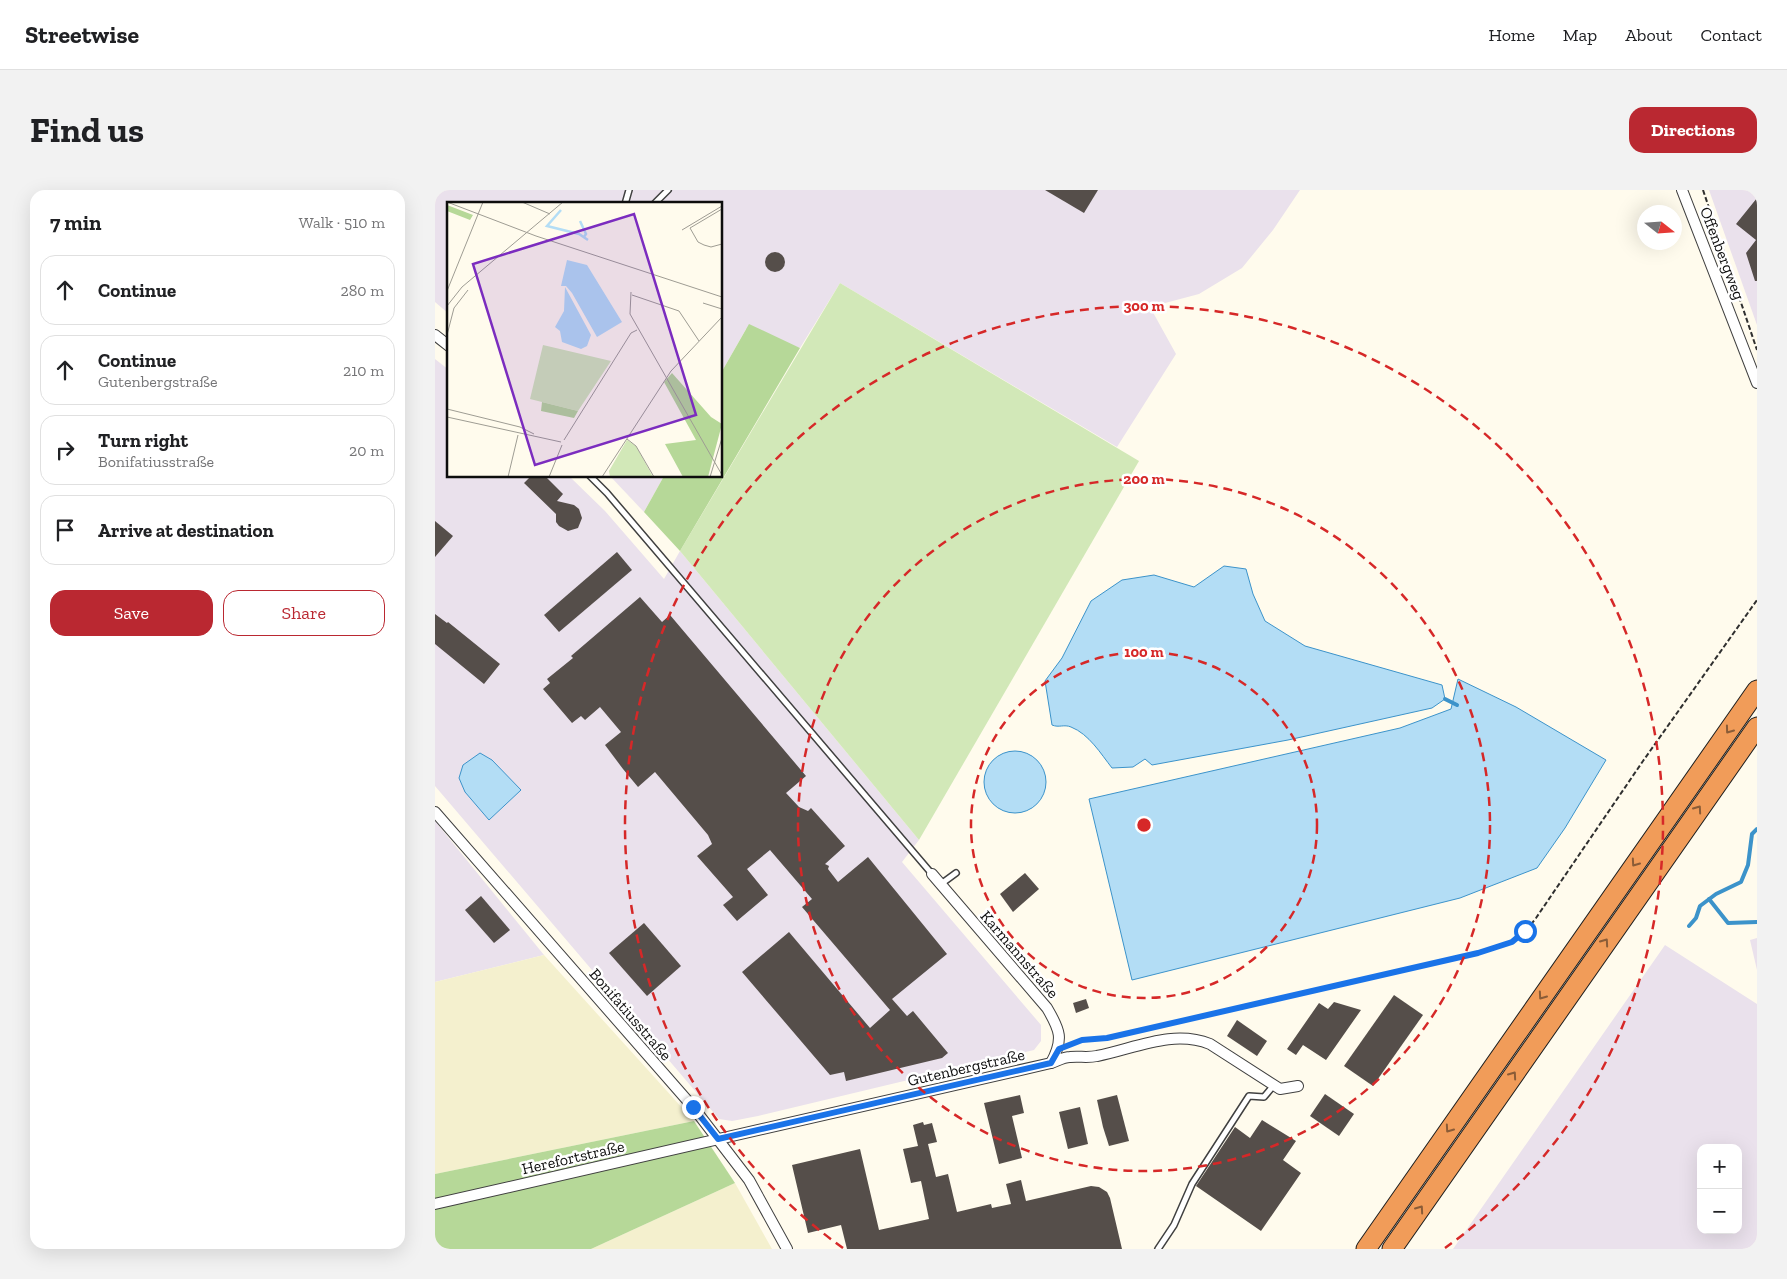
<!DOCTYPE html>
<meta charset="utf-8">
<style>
:root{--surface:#fff;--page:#f2f2f2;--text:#202124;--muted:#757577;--line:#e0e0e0;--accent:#ba2831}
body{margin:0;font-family:"Zilla Slab",serif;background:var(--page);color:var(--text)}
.controls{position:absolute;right:15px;bottom:15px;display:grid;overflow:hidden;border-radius:10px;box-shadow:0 5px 20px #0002}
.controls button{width:45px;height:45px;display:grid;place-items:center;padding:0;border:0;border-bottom:1px solid var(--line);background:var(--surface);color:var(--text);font:25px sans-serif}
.compass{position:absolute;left:1202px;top:15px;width:45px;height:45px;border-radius:50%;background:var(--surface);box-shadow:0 5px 20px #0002;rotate:107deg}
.stop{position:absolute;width:15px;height:15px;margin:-11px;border:4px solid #1a73e8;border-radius:50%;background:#fff}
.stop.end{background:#1a73e8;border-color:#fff;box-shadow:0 1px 5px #0008}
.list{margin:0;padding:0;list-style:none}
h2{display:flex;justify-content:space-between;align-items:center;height:65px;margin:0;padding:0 20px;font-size:21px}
h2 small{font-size:16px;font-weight:400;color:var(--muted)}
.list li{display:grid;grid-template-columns:32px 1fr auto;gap:15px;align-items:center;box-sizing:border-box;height:70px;margin:0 10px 10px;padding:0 10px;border:1px solid var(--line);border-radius:15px}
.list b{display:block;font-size:19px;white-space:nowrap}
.list p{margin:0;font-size:16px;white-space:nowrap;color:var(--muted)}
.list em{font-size:16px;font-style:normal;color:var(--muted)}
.actions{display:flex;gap:10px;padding:15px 20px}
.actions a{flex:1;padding:11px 0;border:1px solid var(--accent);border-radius:15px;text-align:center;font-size:18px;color:var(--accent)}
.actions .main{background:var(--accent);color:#fff}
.icon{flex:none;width:28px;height:28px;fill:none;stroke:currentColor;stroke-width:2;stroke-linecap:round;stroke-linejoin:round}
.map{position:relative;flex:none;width:1322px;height:1059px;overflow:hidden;border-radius:15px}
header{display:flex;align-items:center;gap:30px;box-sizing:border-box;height:70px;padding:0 25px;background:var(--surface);border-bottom:1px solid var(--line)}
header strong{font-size:24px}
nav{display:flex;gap:28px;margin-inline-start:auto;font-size:18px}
.intro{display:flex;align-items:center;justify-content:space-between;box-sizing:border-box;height:120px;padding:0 30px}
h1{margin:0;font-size:35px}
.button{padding:12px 22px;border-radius:15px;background:var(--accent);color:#fff;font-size:18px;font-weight:700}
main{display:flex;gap:30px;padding:0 30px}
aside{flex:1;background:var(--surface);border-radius:15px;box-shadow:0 5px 20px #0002}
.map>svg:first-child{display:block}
.industrial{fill:#eae1ec;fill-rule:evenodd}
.farmland{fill:#f4f0ce}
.green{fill:#d2e8b8}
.forest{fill:#b6d898}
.water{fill:#b3ddf5;stroke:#3c93ca}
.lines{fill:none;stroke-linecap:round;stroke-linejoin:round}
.stream{stroke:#3c93ca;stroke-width:4}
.building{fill:#554e4a}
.lane-casing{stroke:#404040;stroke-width:8}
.street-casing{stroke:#404040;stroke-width:12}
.highway-casing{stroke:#1e1e1e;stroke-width:21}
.path{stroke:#2f2f2f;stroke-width:2;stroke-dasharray:5 2.5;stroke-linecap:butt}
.lane{stroke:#fff;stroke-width:5}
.street{stroke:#fff;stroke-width:10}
.highway{stroke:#f19c59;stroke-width:19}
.oneway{stroke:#8a5c37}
.route{stroke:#1a73e8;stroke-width:6}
.ring{fill:none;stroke:#d62828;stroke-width:2.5;stroke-dasharray:9 6}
.labels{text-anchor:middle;stroke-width:5;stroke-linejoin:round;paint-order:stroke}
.street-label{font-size:16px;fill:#0d0d0d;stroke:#fff}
.inset-river{fill:none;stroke:#b3ddf5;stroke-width:2.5}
.inset-road{fill:none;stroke:#9e9c93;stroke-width:1}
.view{fill:#7b2cbf;fill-opacity:0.15;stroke:#7b2cbf;stroke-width:2.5}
.inset-edge{fill:none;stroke:#0d0d0d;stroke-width:2.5}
.centre{fill:#d62828;stroke:#fff;stroke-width:2.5}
.ring-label{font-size:15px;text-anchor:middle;font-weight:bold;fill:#d62828;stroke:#fff;stroke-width:5;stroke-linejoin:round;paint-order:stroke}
</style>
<header>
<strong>Streetwise</strong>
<nav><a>Home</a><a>Map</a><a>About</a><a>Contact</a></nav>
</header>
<div class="intro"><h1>Find us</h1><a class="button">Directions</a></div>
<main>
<aside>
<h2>7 min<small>Walk · 510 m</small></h2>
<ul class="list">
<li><svg class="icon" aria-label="ahead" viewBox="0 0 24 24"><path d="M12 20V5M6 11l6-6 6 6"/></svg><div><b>Continue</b></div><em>280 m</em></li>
<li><svg class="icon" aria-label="ahead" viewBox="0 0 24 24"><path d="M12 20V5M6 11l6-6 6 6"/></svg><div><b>Continue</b><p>Gutenbergstraße</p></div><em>210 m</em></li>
<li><svg class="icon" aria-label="right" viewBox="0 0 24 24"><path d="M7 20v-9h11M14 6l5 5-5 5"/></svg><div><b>Turn right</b><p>Bonifatiusstraße</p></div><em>20 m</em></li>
<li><svg class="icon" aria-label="arrive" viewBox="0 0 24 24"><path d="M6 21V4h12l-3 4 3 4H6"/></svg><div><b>Arrive at destination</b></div></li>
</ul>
<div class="actions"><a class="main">Save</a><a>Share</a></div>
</aside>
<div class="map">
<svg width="1322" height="1059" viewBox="0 0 1322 1059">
<rect width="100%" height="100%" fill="#fffbed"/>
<g class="industrial">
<path d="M 0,0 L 865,0 L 838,40 L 807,78 L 764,104 L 715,117 L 741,164 L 682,257 L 405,93 L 365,158 L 311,139 L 286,183 L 286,14 L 14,14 L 14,124 L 0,112 Z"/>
<path d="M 1274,0 L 1322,0 L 1322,135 Z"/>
<path d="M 0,169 L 14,180 L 14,286 L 134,286 L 170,321 L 229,389 L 245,361 L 484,650 L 467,672 L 606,835 L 606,851 L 599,860 L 323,926 L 297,931 L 284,929 L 0,596 Z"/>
<path d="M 175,286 L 229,286 L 209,322 Z"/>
<path d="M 0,631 L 109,765 L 0,792 Z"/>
<path d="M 1322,748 L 1322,780 L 1315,750 Z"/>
<path d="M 1230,755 L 1322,814 L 1322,1059 L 1018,1059 ZM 1266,958 L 1303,958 L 1303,1040 L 1266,1040 Z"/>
</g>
<g class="farmland">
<path d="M 109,765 L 259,931 L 0,984 L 0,792 Z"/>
<path d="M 300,993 L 337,1059 L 156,1059 Z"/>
</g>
<path class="green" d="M 405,93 L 704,271 L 484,650 L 245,361 Z"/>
<g class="forest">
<path d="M 314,134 L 365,158 L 245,361 L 209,322 L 229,286 L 286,286 L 286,183 Z"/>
<path d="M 259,931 L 300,993 L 156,1059 L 0,1059 L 0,984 Z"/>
</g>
<g class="water">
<path d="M 789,376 L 811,379 L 818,404 L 830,431 L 870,456 L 1007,495 L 1010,509 L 997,518 L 853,550 L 717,575 L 710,569 L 698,577 L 677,578 C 666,564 654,544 636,537 C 629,534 624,538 617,535 L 610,491 L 627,468 L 656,411 L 687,390 L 719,385 L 759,397 Z"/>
<path d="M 1023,489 L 1081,517 L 1171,570 L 1130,638 L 1102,678 L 1025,708 L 697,790 L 654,609 L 965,538 L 1016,519 Z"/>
<circle cx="580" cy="592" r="31"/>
<path d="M 45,563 L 57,570 L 86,600 L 54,630 L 30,602 L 24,588 L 28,575 Z"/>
</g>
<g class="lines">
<g class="stream">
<path d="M 1010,509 L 1022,515"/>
<path d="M 1274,709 L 1293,733 L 1322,732"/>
<path d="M 1254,736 L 1261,728 L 1265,716 L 1281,704 L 1306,692 L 1313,675 L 1317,644 L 1322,639"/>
</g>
</g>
<g class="building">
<path d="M 610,0 L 663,0 L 649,23 Z"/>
<path d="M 1322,8 L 1322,91 L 1320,91 L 1311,63 L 1321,50 L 1301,34 Z"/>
<circle cx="340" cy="72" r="10"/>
<path d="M 96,286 L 110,286 L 128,304 L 122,311 L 139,315 L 144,319 L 147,328 L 143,338 L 133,341 L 124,336 L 121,332 L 121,324 L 89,293 Z"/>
<path d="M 0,331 L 18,346 L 0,367 Z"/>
<path d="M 182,362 L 197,380 L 124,442 L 109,425 Z"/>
<path d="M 205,407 L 227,432 L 235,425 L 371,586 L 351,603 L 364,617 L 373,621 L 376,618 L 410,656 L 390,674 L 394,676 L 393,679 L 403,692 L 433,667 L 512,764 L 457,809 L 472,826 L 478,821 L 513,863 L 507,868 L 411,891 L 409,882 L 395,885 L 307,782 L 354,742 L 435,838 L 455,820 L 367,717 L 377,709 L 335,660 L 312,679 L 333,705 L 302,731 L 288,715 L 298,707 L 262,666 L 277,654 L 273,645 L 220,582 L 203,597 L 188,579 L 170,555 L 186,542 L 165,517 L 150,530 L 146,526 L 137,533 L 108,499 L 115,493 L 112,489 L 138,468 L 136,466 Z"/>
<path d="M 0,424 L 12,433 L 13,432 L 65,474 L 49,494 L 0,454 Z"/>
<path d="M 590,683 L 604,699 L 578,722 L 565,704 Z"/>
<path d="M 46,706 L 75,740 L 59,753 L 30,720 Z"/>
<path d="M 209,733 L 246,776 L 212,806 L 174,763 Z"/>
<path d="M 959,805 L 988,825 L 938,896 L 909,876 Z"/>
<path d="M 651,809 L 654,818 L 641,823 L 638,813 Z"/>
<path d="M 899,812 L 926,820 L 891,870 L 868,855 L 861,865 L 852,859 L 884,813 L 893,819 Z"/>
<path d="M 802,830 L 832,851 L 822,866 L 792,846 Z"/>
<path d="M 890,904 L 919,924 L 904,946 L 875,926 Z"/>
<path d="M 585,905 L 589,923 L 577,926 L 587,968 L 564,974 L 549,913 Z"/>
<path d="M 682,905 L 694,951 L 674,956 L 668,937 L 662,910 Z"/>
<path d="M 645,917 L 653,954 L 633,959 L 624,922 Z"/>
<path d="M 827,930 L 861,951 L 848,970 L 866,983 L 826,1041 L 761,996 L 800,937 L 815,948 Z"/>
<path d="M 488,932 L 489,935 L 497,933 L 502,952 L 493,954 L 501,987 L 513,984 L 522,1022 L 556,1014 L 557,1018 L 576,1014 L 571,994 L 586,990 L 591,1011 L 656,996 L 664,997 L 672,1002 L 675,1008 L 687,1059 L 412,1059 L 406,1035 L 373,1043 L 357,975 L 425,959 L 444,1040 L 494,1029 L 486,991 L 476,993 L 468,959 L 483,956 L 478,935 Z"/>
</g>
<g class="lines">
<g class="lane-casing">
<g id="lane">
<path d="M 190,14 L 194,0"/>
<path d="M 219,14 L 233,0"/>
<path d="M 155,286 L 172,303 L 497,684"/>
<path d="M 506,694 L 521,683"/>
<path d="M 723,1059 L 739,1035 L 757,994 L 814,906 L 829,907 L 839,895"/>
</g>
</g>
<g class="street-casing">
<g id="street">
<path d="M 1247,0 L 1322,193"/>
<path d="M 0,145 L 14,156"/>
<path d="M 0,622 L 258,917 L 314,990 L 352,1059"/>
<path d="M 497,684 L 612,818 C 625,840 629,849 616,873"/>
<path d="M 0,1014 L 616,873 C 622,871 629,867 635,867 C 644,866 653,868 662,866 C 699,859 737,839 775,854 L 845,899 L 863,896"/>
</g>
</g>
<g class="highway-casing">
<g id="highway">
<path d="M 931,1059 L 1322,500"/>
<path d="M 957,1059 L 1322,537"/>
</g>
</g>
<g class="path">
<path d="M 1268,0 L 1322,160"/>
<path d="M 635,855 L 647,850 L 672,848 L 1043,763 C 1070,756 1084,750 1101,728 L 1208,571 L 1322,410"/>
</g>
<use href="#lane" class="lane"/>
<use href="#street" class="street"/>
<use href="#highway" class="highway"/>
</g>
<defs><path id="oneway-chevron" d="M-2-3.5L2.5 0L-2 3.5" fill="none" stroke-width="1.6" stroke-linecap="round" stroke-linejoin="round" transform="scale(1.25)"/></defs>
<g class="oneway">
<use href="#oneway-chevron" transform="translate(1294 540) rotate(126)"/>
<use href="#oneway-chevron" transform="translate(1263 619) rotate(-55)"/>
<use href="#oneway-chevron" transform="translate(1200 673) rotate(125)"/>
<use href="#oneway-chevron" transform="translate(1170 752) rotate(-55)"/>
<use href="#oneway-chevron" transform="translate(1107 806) rotate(125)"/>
<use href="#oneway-chevron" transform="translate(1078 885) rotate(-55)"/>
<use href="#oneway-chevron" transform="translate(1014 939) rotate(125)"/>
<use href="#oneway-chevron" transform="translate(985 1019) rotate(-55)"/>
</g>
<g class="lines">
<path class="route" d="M 258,917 L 283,949 L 616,873 L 624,859 L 647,850 L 672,848 L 1043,763 L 1077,752 L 1090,741"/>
</g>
<g class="ring">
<circle cx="709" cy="635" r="173"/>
<circle cx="709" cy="635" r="346"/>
<path d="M408 1058A519 519 0 1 1 1010 1058"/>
</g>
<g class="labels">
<g class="street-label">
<text transform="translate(1288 63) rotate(69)" y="6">Offenbergweg</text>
<text transform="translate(585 764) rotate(49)" y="6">Karmannstraße</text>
<text transform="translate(196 824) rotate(49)" y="6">Bonifatiusstraße</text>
<text transform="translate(531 877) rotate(-13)" y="6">Gutenbergstraße</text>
<text transform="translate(138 967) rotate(-13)" y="6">Herefortstraße</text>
</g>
</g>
<g transform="translate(12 12)">
<rect width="275" height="275" fill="#fffbed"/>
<path d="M 96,143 L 164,159 L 131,209 L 83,197 ZM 180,238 L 189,244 L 206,275 L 163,275 L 162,269 Z" fill="#d2e8b8"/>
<path d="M 0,3 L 26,13 L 23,18 L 0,9 ZM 225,171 L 264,215 L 275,222 L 261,275 L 236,275 L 218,242 L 249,238 L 217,180 ZM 95,200 L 131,209 L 127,216 L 94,209 Z" fill="#b6d898"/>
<path d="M 120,58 L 140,63 L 175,120 L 150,135 L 125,91 L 119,84 L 114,84 ZM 118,85 L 144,133 L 140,144 L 134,147 L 115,140 L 113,129 L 108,125 L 117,109 Z" fill="#b3ddf5"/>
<path class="inset-river" d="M 114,8 L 100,24 L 132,32 L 141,38M 133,19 L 139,32 L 137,35"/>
<path class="inset-road" d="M 0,0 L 89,34 L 275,95M 75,0 L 103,12M 275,7 L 243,26 L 251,40 L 257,43 L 264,45 L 275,42M 235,28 L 275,4M 0,89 L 36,0M 184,90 L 183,112 L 275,273M 185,93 L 232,109 L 252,139M 256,101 L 275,107M 0,104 L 15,85 L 116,0M 0,133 L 7,106 L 21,88M 0,207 L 73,225 L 87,232M 0,215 L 114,240M 180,237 L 189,244 L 207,275M 117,238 L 184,131 L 190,128M 61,275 L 71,233M 102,275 L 115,243M 155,275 L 224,169 L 275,115M 263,275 L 275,236"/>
<path class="view" d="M 187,12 L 249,213 L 88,263 L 26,62 Z"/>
<rect width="275" height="275" class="inset-edge"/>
</g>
<circle cx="709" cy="635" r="8" class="centre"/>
<g class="ring-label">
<text x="709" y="121">300 m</text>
<text x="709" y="294">200 m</text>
<text x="709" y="467">100 m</text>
</g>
</svg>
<div class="controls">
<button>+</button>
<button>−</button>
</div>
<svg class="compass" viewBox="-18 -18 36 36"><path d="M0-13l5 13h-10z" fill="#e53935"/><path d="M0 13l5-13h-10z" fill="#757577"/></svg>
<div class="stop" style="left:1090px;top:741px"></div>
<div class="stop end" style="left:258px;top:917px"></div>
</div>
</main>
